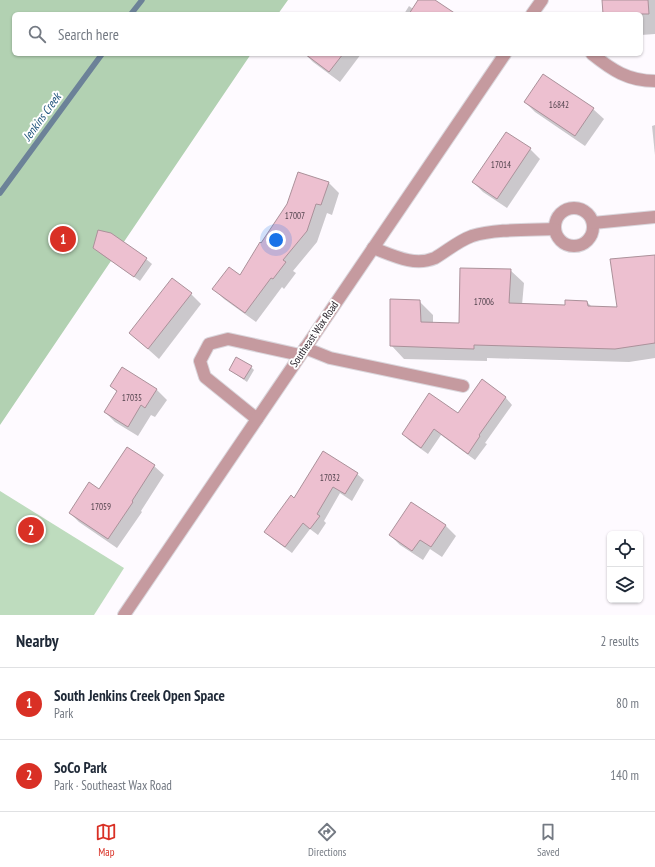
<!DOCTYPE html>
<meta charset="utf-8">
<style>
:root{--surface:#fff;--page:#f2f2f3;--text:#1f2937;--muted:#747a83;--line:#e0e1e3;--accent:#d93025}
body{margin:0;font-family:"PT Sans Narrow",sans-serif;background:var(--page);color:var(--text)}
.controls{position:absolute;right:12px;bottom:12px;display:grid;overflow:hidden;border-radius:6px;box-shadow:0 1px 3px #0004}
.controls button{width:36px;height:36px;display:grid;place-items:center;padding:0;border:0;border-bottom:1px solid var(--line);background:var(--surface);color:var(--text);font:20px sans-serif}
.you{position:absolute;left:276px;top:240px;width:14px;height:14px;margin:-10px;border:3px solid #fff;border-radius:50%;background:#1a73e8;box-shadow:0 0 0 6px #1a73e833}
.badge{display:grid;place-items:center;width:26px;height:26px;border-radius:50%;background:var(--accent);color:#fff;font-size:13px;font-weight:700}
.pin{position:absolute;translate:-50% -50%;border:2px solid #fff;box-shadow:0 1px 4px #0006}
.list{margin:0;padding:0;list-style:none}
h2{display:flex;justify-content:space-between;align-items:center;height:52px;margin:0;padding:0 16px;font-size:17px}
h2 small{font-size:13px;font-weight:400;color:var(--muted)}
.list li{display:grid;grid-template-columns:26px 1fr auto;gap:12px;align-items:center;box-sizing:border-box;height:72px;padding:0 16px;border-top:1px solid var(--line)}
.list b{display:block;font-size:15px;white-space:nowrap}
.list p{margin:0;font-size:13px;white-space:nowrap;color:var(--muted)}
.list em{font-size:13px;font-style:normal;color:var(--muted)}
.icon{flex:none;width:22px;height:22px;fill:none;stroke:currentColor;stroke-width:2;stroke-linecap:round;stroke-linejoin:round}
.map{position:relative;flex:none;width:655px;height:615px;overflow:hidden}
.search{position:absolute;background:var(--surface);box-shadow:0 1px 3px #0004;left:12px;right:12px;top:12px;height:44px;display:flex;align-items:center;gap:10px;box-sizing:border-box;padding:0 14px;border-radius:6px;color:var(--muted);font-size:15px}
.sheet{height:196px;background:var(--surface)}
nav{display:flex;justify-content:space-around;align-items:center;box-sizing:border-box;height:56px;border-top:1px solid var(--line);background:var(--surface);font-size:11px;color:var(--muted)}
nav a{display:grid;justify-items:center;gap:2px}
nav .on{color:var(--accent)}
.map>svg:first-child{display:block}
.green{fill:#bedcbe}
.forest{fill:#b2d1b2}
.shadow{fill:#0003}
.lines{fill:none;stroke-linecap:round;stroke-linejoin:round}
.stream{stroke:#6c8298;stroke-width:5.5}
.building{fill:#edc0d0;stroke:#ab919a}
.minor-casing{stroke:#dad6dc;stroke-width:14}
.minor{stroke:#c59a9f;stroke-width:12}
.labels{text-anchor:middle;stroke-width:4;stroke-linejoin:round;paint-order:stroke}
.number-label{font-size:9px;fill:#53444e}
.street-label{font-size:11px;fill:#201a22;stroke:#fff}
.water-label{font-size:12px;font-style:italic;fill:#22557d;stroke:#fff}
</style>
<div class="map">
<svg width="655" height="615" viewBox="0 0 655 615">
<rect width="100%" height="100%" fill="#fefaff"/>
<path class="green" d="M 0,491 L 124,568 L 94,615 L 0,615 Z"/>
<path class="forest" d="M 0,0 L 288,0 L 278,14 L 14,14 L 14,54 L 251,54 L 0,425 Z"/>
<g class="shadow">
<path d="M 419,0 L 433,0 L 449,14 L 404,14 L 409,6 L 413,9 Z"/>
<path d="M 603,0 L 655,0 L 655,34 L 641,35 L 641,14 L 604,14 Z"/>
<path d="M 305,54 L 361,54 L 340,82 L 313,62 Z"/>
<path d="M 525,102 L 593,109 L 604,119 L 585,146 L 535,112 Z"/>
<path d="M 655,125 L 655,155 L 652,126 Z"/>
<path d="M 530,149 L 540,159 L 507,208 L 483,192 L 473,182 Z"/>
<path d="M 329,183 L 339,193 L 332,215 L 327,213 L 317,242 L 293,271 L 296,273 L 284,289 L 282,287 L 256,322 L 224,299 L 214,289 L 240,276 L 261,245 Z"/>
<path d="M 111,234 L 146,259 L 152,264 L 140,281 L 100,253 L 94,247 Z"/>
<path d="M 655,256 L 655,358 L 629,362 L 487,358 L 487,361 L 404,359 L 391,345 L 419,301 L 433,315 L 433,323 L 460,324 L 510,270 L 524,283 L 522,305 L 566,306 L 587,302 L 592,307 L 618,308 Z"/>
<path d="M 191,294 L 201,304 L 159,359 L 130,333 Z"/>
<path d="M 251,367 L 254,370 L 247,382 L 230,370 Z"/>
<path d="M 482,380 L 506,398 L 512,405 L 485,443 L 487,444 L 475,460 L 441,435 L 428,454 L 410,441 L 403,434 L 458,414 Z"/>
<path d="M 112,386 L 156,389 L 167,400 L 155,417 L 151,415 L 138,436 L 115,422 L 105,412 L 117,392 Z"/>
<path d="M 154,466 L 164,475 L 141,511 L 142,512 L 117,548 L 79,522 L 70,513 L 99,491 Z"/>
<path d="M 357,474 L 364,480 L 352,501 L 340,493 L 324,521 L 326,523 L 318,535 L 310,529 L 292,553 L 273,539 L 266,532 L 295,499 Z"/>
<path d="M 412,503 L 446,526 L 456,536 L 442,557 L 430,549 L 423,560 L 400,545 L 390,535 Z"/>
</g>
<g class="lines">
<g class="stream">
<path d="M 131,14 L 142,0"/>
<path d="M 0,193 L 102,54"/>
</g>
</g>
<g class="building">
<path d="M 418,0 L 435,0 L 456,14 L 409,14 Z"/>
<path d="M 602,0 L 648,0 L 649,14 L 603,14 Z"/>
<path d="M 305,54 L 343,54 L 329,72 Z"/>
<path d="M 543,74 L 594,108 L 575,136 L 524,102 Z"/>
<path d="M 506,132 L 531,148 L 497,199 L 472,182 Z"/>
<path d="M 298,172 L 329,182 L 321,205 L 316,204 L 307,231 L 283,260 L 286,262 L 273,279 L 271,278 L 245,313 L 212,289 L 229,267 L 240,275 L 260,242 L 261,243 L 287,204 Z"/>
<path d="M 98,230 L 111,233 L 147,258 L 134,277 L 93,248 Z"/>
<path d="M 655,255 L 655,343 L 615,349 L 474,345 L 474,349 L 390,346 L 390,299 L 420,300 L 421,322 L 459,323 L 460,268 L 511,269 L 509,303 L 565,305 L 565,300 L 587,301 L 588,306 L 617,307 L 610,259 Z"/>
<path d="M 172,278 L 192,293 L 148,349 L 129,333 Z"/>
<path d="M 236,357 L 252,366 L 244,379 L 229,370 Z"/>
<path d="M 122,367 L 157,389 L 145,408 L 141,405 L 128,427 L 104,412 L 117,391 L 110,386 Z"/>
<path d="M 482,379 L 506,397 L 479,435 L 480,436 L 468,454 L 434,429 L 421,448 L 402,434 L 429,393 L 458,413 Z"/>
<path d="M 127,447 L 155,465 L 132,501 L 133,502 L 108,539 L 69,513 L 89,482 L 99,489 Z"/>
<path d="M 323,451 L 358,473 L 345,494 L 333,487 L 317,514 L 320,516 L 310,529 L 303,523 L 285,547 L 264,532 L 291,495 L 294,498 Z"/>
<path d="M 411,502 L 446,525 L 431,547 L 420,540 L 412,551 L 389,535 Z"/>
</g>
<g class="lines">
<g class="minor-casing">
<g id="minor">
<path d="M 532,14 L 542,0"/>
<path d="M 592,54 C 612,70 628,81 655,81"/>
<circle cx="574" cy="227" r="19"/>
<path d="M 593,223 L 655,217"/>
<path d="M 373,248 C 392,255 414,267 435,258 C 447,251 458,241 472,236 C 494,229 531,230 555,229"/>
<path d="M 305,348 L 330,358 L 463,386"/>
<path d="M 257,419 L 205,377 L 200,361 L 209,344 L 228,339 L 300,355"/>
<path d="M 124,615 L 505,54"/>
</g>
</g>
<use href="#minor" class="minor"/>
</g>
<g class="labels">
<g class="number-label">
<text x="559" y="108">16842</text>
<text x="501" y="168">17014</text>
<text x="295" y="219">17007</text>
<text x="484" y="305">17006</text>
<text x="132" y="401">17035</text>
<text x="330" y="481">17032</text>
<text x="101" y="510">17059</text>
</g>
<g class="street-label">
<text transform="translate(314 334) rotate(-56)" y="4">Southeast Wax Road</text>
</g>
<g class="water-label">
<text transform="translate(42 117) rotate(-54)" y="4">Jenkins Creek</text>
</g>
</g>
</svg>
<div class="controls">
<button><svg class="icon" aria-label="locate" viewBox="0 0 24 24"><circle cx="12" cy="12" r="6"/><path d="M12 2v4M12 18v4M2 12h4M18 12h4"/></svg></button>
<button><svg class="icon" aria-label="layers" viewBox="0 0 24 24"><path d="M12 4l9 5-9 5-9-5zM3 14l9 5 9-5"/></svg></button>
</div>
<div class="you"></div>
<div class="pin badge" style="left:63px;top:239px">1</div>
<div class="pin badge" style="left:31px;top:530px">2</div>
<div class="search"><svg class="icon" aria-label="search" viewBox="0 0 24 24"><circle cx="10" cy="10" r="6"/><path d="M15 15l6 6"/></svg>Search here</div>
</div>
<section class="sheet">
<h2>Nearby<small>2 results</small></h2>
<ul class="list">
<li><span class="badge">1</span><div><b>South Jenkins Creek Open Space</b><p>Park</p></div><em>80 m</em></li>
<li><span class="badge">2</span><div><b>SoCo Park</b><p>Park · Southeast Wax Road</p></div><em>140 m</em></li>
</ul>
</section>
<nav>
<a class="on"><svg class="icon" aria-label="map" viewBox="0 0 24 24"><path d="M3 6l6-2 6 2 6-2v14l-6 2-6-2-6 2zM9 4v14M15 6v14"/></svg>Map</a>
<a><svg class="icon" aria-label="directions" viewBox="0 0 24 24"><path d="M12 3l9 9-9 9-9-9zM9 14v-3h6M13 9l2 2-2 2"/></svg>Directions</a>
<a><svg class="icon" aria-label="saved" viewBox="0 0 24 24"><path d="M7 4h10v16l-5-4-5 4z"/></svg>Saved</a>
</nav>
